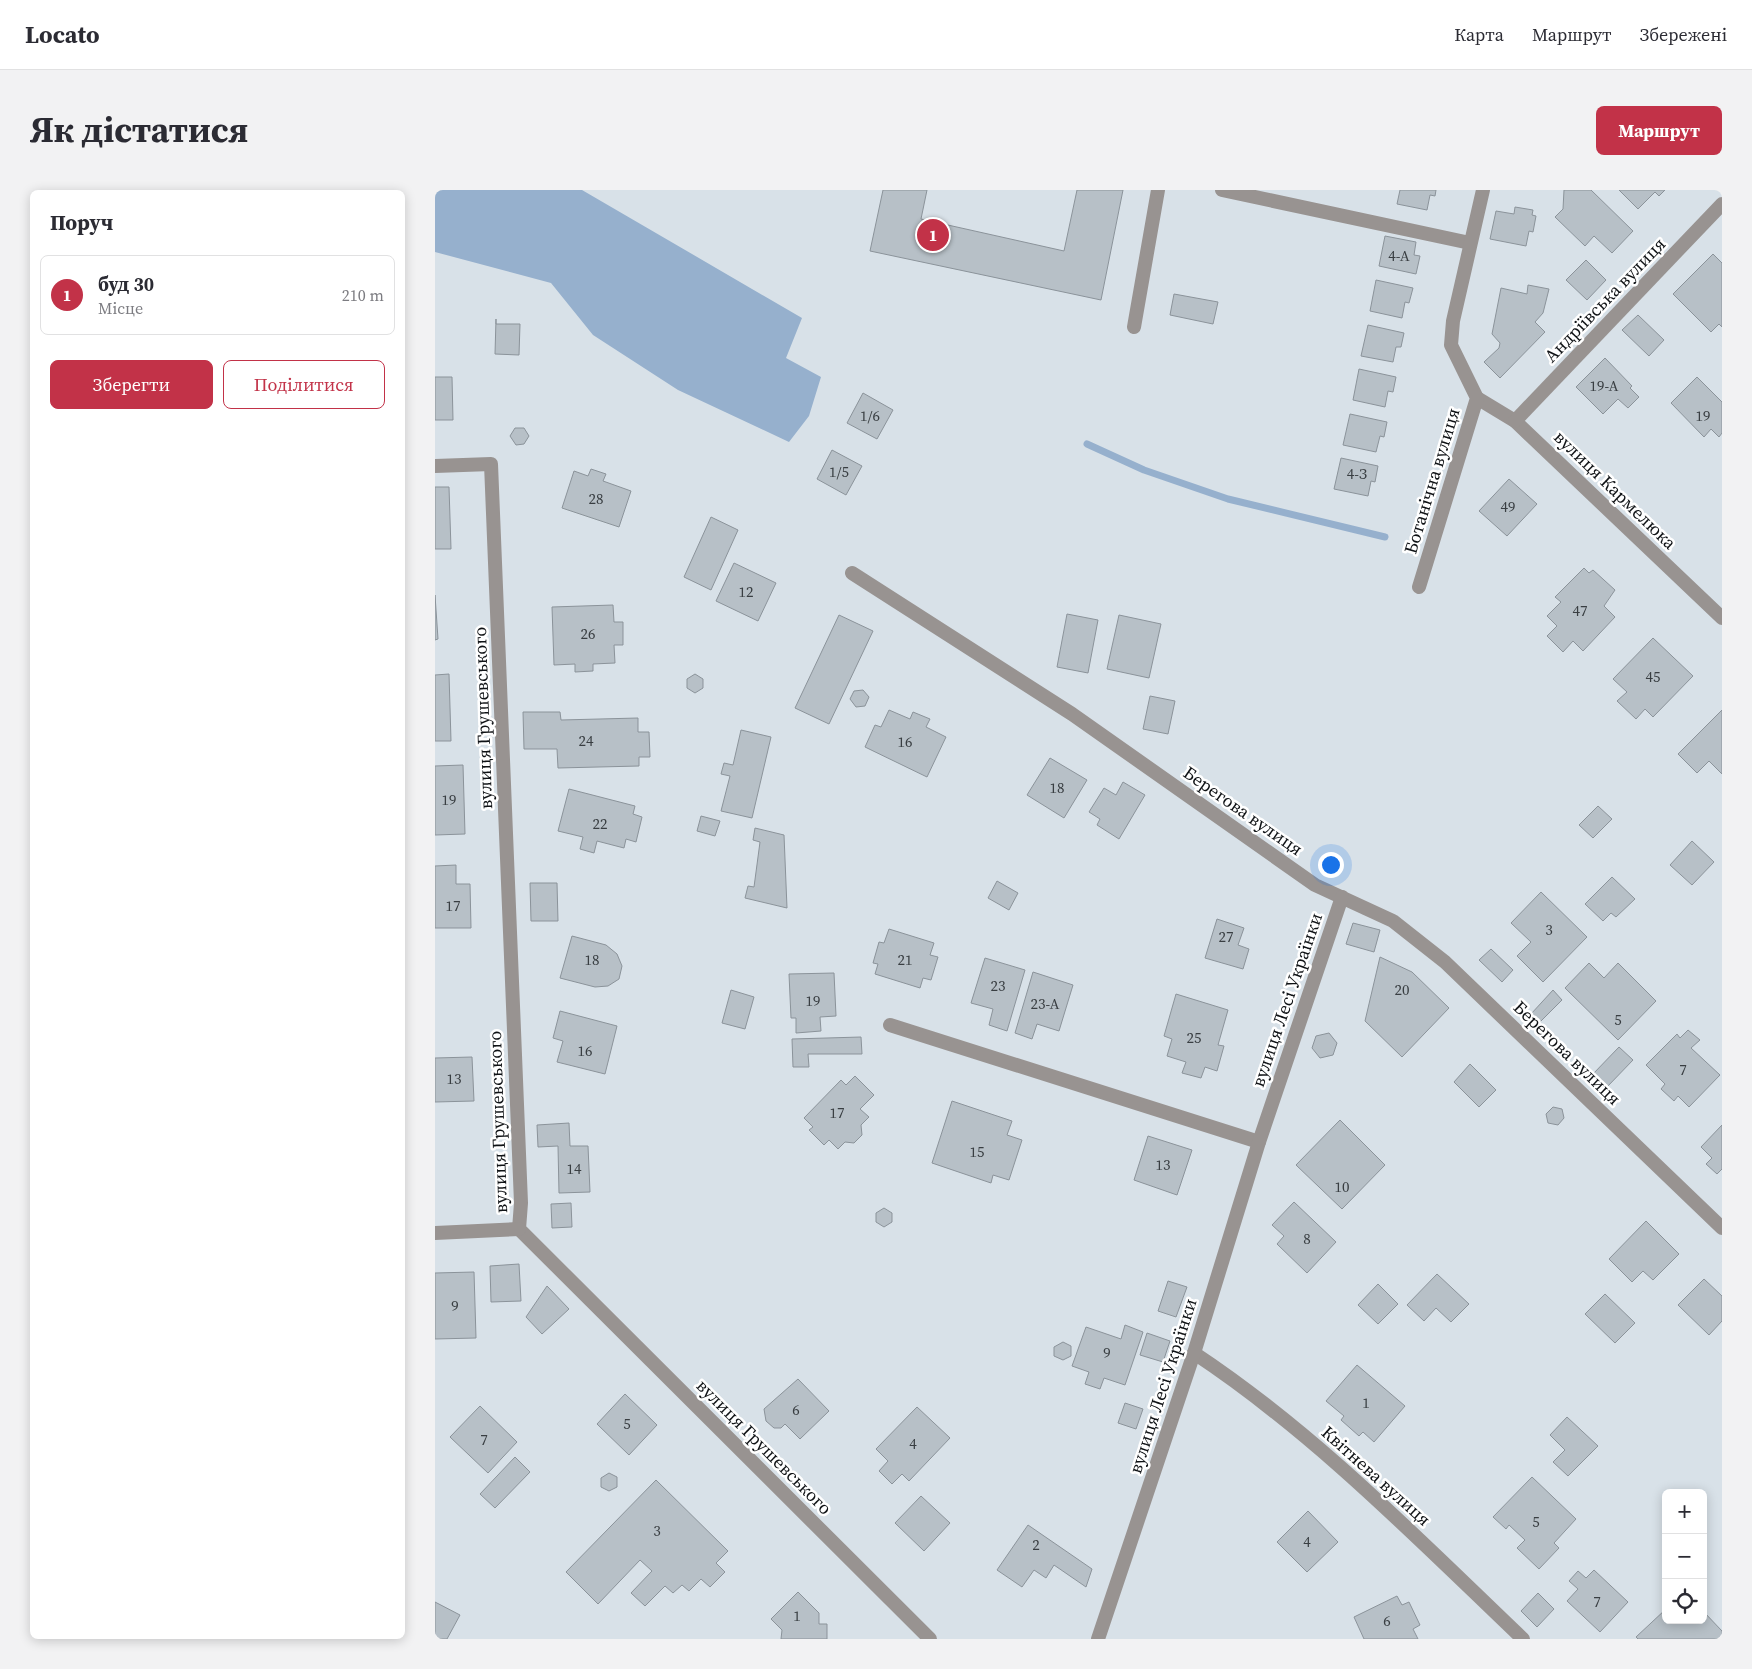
<!DOCTYPE html>
<html lang="uk">
<meta charset="utf-8">
<style>
:root{--surface:#fff;--page:#f2f2f3;--text:#2b2b33;--muted:#7c7c81;--line:#e1e1e2;--accent:#c23248}
body{margin:0;font-family:"Source Serif 4",serif;background:var(--page);color:var(--text)}
.controls{position:absolute;right:15px;bottom:15px;display:grid;overflow:hidden;border-radius:8px;box-shadow:0 2px 12px #0003}
.controls button{width:45px;height:45px;display:grid;place-items:center;padding:0;border:0;border-bottom:1px solid var(--line);background:var(--surface);color:var(--text);font:25px sans-serif}
.you{position:absolute;left:895px;top:674px;width:18px;height:18px;margin:-12px;border:4px solid #fff;border-radius:50%;background:#1a73e8;box-shadow:0 0 0 8px #1a73e833}
.badge{display:grid;place-items:center;width:32px;height:32px;border-radius:50%;background:var(--accent);color:#fff;font-size:16px;font-weight:700}
.pin{position:absolute;translate:-50% -50%;border:2px solid #fff;box-shadow:0 1px 5px #0006}
.list{margin:0;padding:0;list-style:none}
h2{display:flex;justify-content:space-between;align-items:center;height:65px;margin:0;padding:0 20px;font-size:21px}
h2 small{font-size:16px;font-weight:400;color:var(--muted)}
.list li{display:grid;grid-template-columns:32px 1fr auto;gap:15px;align-items:center;box-sizing:border-box;height:80px;margin:0 10px 10px;padding:0 10px;border:1px solid var(--line);border-radius:8px}
.list b{display:block;font-size:19px;white-space:nowrap}
.list p{margin:0;font-size:16px;white-space:nowrap;color:var(--muted)}
.list em{font-size:16px;font-style:normal;color:var(--muted)}
.actions{display:flex;gap:10px;padding:15px 20px}
.actions a{flex:1;padding:11px 0;border:1px solid var(--accent);border-radius:8px;text-align:center;font-size:18px;color:var(--accent)}
.actions .main{background:var(--accent);color:#fff}
.icon{flex:none;width:28px;height:28px;fill:none;stroke:currentColor;stroke-width:2;stroke-linecap:round;stroke-linejoin:round}
.map{position:relative;flex:none;width:1287px;height:1449px;overflow:hidden;border-radius:8px}
header{display:flex;align-items:center;gap:30px;box-sizing:border-box;height:70px;padding:0 25px;background:var(--surface);border-bottom:1px solid var(--line)}
header strong{font-size:24px}
nav{display:flex;gap:28px;margin-inline-start:auto;font-size:18px}
.intro{display:flex;align-items:center;justify-content:space-between;box-sizing:border-box;height:120px;padding:0 30px}
h1{margin:0;font-size:35px}
.button{padding:12px 22px;border-radius:8px;background:var(--accent);color:#fff;font-size:18px;font-weight:700}
main{display:flex;gap:30px;padding:0 30px}
aside{flex:1;background:var(--surface);border-radius:8px;box-shadow:0 2px 12px #0003}
.map>svg:first-child{display:block}
.water{fill:#96b0cd}
.lines{fill:none;stroke-linecap:round;stroke-linejoin:round}
.stream{stroke:#96b0cd;stroke-width:7}
.building{fill:#b7c0c7;stroke:#8b939a}
.minor{stroke:#989391;stroke-width:14}
.labels{text-anchor:middle;stroke-width:5;stroke-linejoin:round;paint-order:stroke}
.number-label{font-size:15px;fill:#393e42}
.street-label{font-size:18px;fill:#0f1215;stroke:#fff}
</style>
<header>
<strong>Locato</strong>
<nav><a>Карта</a><a>Маршрут</a><a>Збережені</a></nav>
</header>
<div class="intro"><h1>Як дістатися</h1><a class="button">Маршрут</a></div>
<main>
<aside>
<h2>Поруч<small></small></h2>
<ul class="list">
<li><span class="badge">1</span><div><b>буд 30</b><p>Місце</p></div><em>210 m</em></li>
</ul>
<div class="actions"><a class="main">Зберегти</a><a>Поділитися</a></div>
</aside>
<div class="map">
<svg width="1287" height="1449" viewBox="0 0 1287 1449">
<rect width="100%" height="100%" fill="#d8e1e8"/>
<path class="water" d="M 0,0 L 147,0 L 367,128 L 351,168 L 386,187 L 374,226 L 354,252 L 243,200 L 158,145 L 116,93 L 0,62 Z"/>
<g class="lines">
<path class="stream" d="M 652,254 L 709,280 L 793,309 L 950,347"/>
</g>
<g class="building">
<path d="M 448,0 L 492,0 L 486,29 L 629,61 L 642,0 L 688,0 L 666,110 L 435,61 Z"/>
<path d="M 965,0 L 1001,0 L 1000,6 L 995,5 L 992,20 L 962,14 Z"/>
<path d="M 1129,0 L 1156,0 L 1198,41 L 1177,63 L 1159,46 L 1150,56 L 1120,27 L 1128,19 Z"/>
<path d="M 1184,0 L 1230,0 L 1224,6 L 1220,2 L 1203,19 Z"/>
<path d="M 1080,17 L 1098,20 L 1097,25 L 1101,26 L 1098,42 L 1094,41 L 1091,56 L 1055,49 L 1061,21 L 1079,24 Z"/>
<path d="M 950,46 L 981,52 L 979,65 L 985,66 L 981,84 L 944,76 Z"/>
<path d="M 1278,64 L 1287,73 L 1287,137 L 1284,134 L 1276,142 L 1238,104 Z"/>
<path d="M 1151,70 L 1171,90 L 1152,110 L 1131,90 Z"/>
<path d="M 941,90 L 978,98 L 974,113 L 970,112 L 967,128 L 935,121 Z"/>
<path d="M 1093,95 L 1114,99 L 1108,123 L 1100,132 L 1110,142 L 1065,188 L 1049,172 L 1064,158 L 1065,153 L 1057,144 L 1066,98 L 1092,104 Z"/>
<path d="M 739,104 L 783,112 L 778,134 L 735,125 Z"/>
<path d="M 1203,125 L 1229,150 L 1214,166 L 1187,140 Z"/>
<path d="M 61,129 L 61,134 L 85,134 L 84,165 L 60,164 Z"/>
<path d="M 933,135 L 969,143 L 966,157 L 961,157 L 958,172 L 926,166 Z"/>
<path d="M 1170,168 L 1197,196 L 1195,198 L 1204,207 L 1193,218 L 1183,209 L 1168,224 L 1141,197 Z"/>
<path d="M 924,179 L 961,187 L 958,202 L 953,201 L 950,217 L 918,210 Z"/>
<path d="M 0,187 L 17,187 L 18,230 L 0,230 Z"/>
<path d="M 1262,187 L 1287,212 L 1287,243 L 1284,247 L 1276,239 L 1269,247 L 1236,213 Z"/>
<path d="M 428,203 L 458,220 L 442,249 L 412,233 Z"/>
<path d="M 915,224 L 952,232 L 949,247 L 945,246 L 941,262 L 908,255 Z"/>
<path d="M 80,238 L 89,238 L 94,246 L 89,254 L 81,255 L 75,246 Z"/>
<path d="M 397,260 L 427,276 L 411,305 L 382,289 Z"/>
<path d="M 906,268 L 943,276 L 940,292 L 936,291 L 933,306 L 899,299 Z"/>
<path d="M 156,279 L 171,284 L 168,291 L 196,301 L 184,337 L 127,318 L 139,281 L 153,286 Z"/>
<path d="M 1074,289 L 1102,314 L 1072,346 L 1044,321 Z"/>
<path d="M 0,297 L 14,297 L 16,359 L 0,359 Z"/>
<path d="M 276,327 L 303,340 L 276,400 L 249,387 Z"/>
<path d="M 299,373 L 341,393 L 323,431 L 281,411 Z"/>
<path d="M 1149,378 L 1154,383 L 1158,380 L 1180,400 L 1169,416 L 1180,427 L 1148,461 L 1138,451 L 1128,462 L 1112,446 L 1122,436 L 1112,426 L 1126,412 L 1120,407 Z"/>
<path d="M 0,405 L 3,449 L 0,450 Z"/>
<path d="M 178,415 L 179,432 L 188,432 L 188,455 L 179,455 L 180,473 L 158,474 L 158,481 L 140,482 L 140,474 L 119,475 L 117,417 Z"/>
<path d="M 632,424 L 663,430 L 653,483 L 622,477 Z"/>
<path d="M 404,425 L 438,441 L 394,534 L 360,518 Z"/>
<path d="M 684,425 L 726,434 L 714,488 L 672,479 Z"/>
<path d="M 1218,448 L 1258,486 L 1218,527 L 1210,519 L 1201,529 L 1182,511 L 1192,502 L 1178,489 Z"/>
<path d="M 14,484 L 16,551 L 0,551 L 0,485 Z"/>
<path d="M 260,484 L 268,489 L 268,498 L 260,503 L 252,498 L 252,489 Z"/>
<path d="M 428,500 L 434,507 L 430,516 L 421,517 L 415,509 L 419,501 Z"/>
<path d="M 715,506 L 740,511 L 733,544 L 708,539 Z"/>
<path d="M 454,520 L 475,529 L 478,522 L 495,529 L 491,537 L 511,547 L 492,587 L 430,557 L 440,535 L 446,537 Z"/>
<path d="M 1287,520 L 1287,584 L 1274,571 L 1262,583 L 1243,564 Z"/>
<path d="M 88,522 L 125,522 L 126,530 L 203,528 L 203,542 L 214,542 L 215,567 L 204,567 L 204,576 L 123,578 L 122,559 L 89,559 Z"/>
<path d="M 306,540 L 336,547 L 317,628 L 286,621 L 295,586 L 286,584 L 289,573 L 298,575 Z"/>
<path d="M 615,568 L 652,590 L 629,628 L 592,605 Z"/>
<path d="M 28,575 L 30,644 L 0,645 L 0,576 Z"/>
<path d="M 688,592 L 710,605 L 684,649 L 662,635 L 665,629 L 654,622 L 669,598 L 681,605 Z"/>
<path d="M 134,599 L 200,616 L 198,624 L 207,627 L 201,652 L 191,649 L 189,658 L 162,651 L 159,663 L 145,659 L 148,647 L 123,641 Z"/>
<path d="M 1163,616 L 1177,629 L 1158,648 L 1144,635 Z"/>
<path d="M 266,626 L 285,631 L 280,646 L 262,641 Z"/>
<path d="M 320,638 L 349,645 L 352,718 L 310,708 L 313,696 L 319,697 L 325,652 L 318,650 Z"/>
<path d="M 1257,651 L 1279,672 L 1257,695 L 1235,675 Z"/>
<path d="M 21,675 L 21,694 L 35,694 L 36,738 L 0,738 L 0,676 Z"/>
<path d="M 1177,687 L 1200,709 L 1181,727 L 1176,723 L 1168,731 L 1150,714 Z"/>
<path d="M 562,691 L 583,703 L 574,720 L 553,708 Z"/>
<path d="M 95,693 L 122,693 L 123,731 L 96,731 Z"/>
<path d="M 1106,702 L 1152,747 L 1108,792 L 1082,766 L 1096,752 L 1076,733 Z"/>
<path d="M 782,729 L 809,738 L 803,755 L 814,759 L 808,779 L 770,768 Z"/>
<path d="M 918,733 L 945,740 L 939,762 L 911,754 Z"/>
<path d="M 454,739 L 499,753 L 495,765 L 503,767 L 496,790 L 488,788 L 485,798 L 440,784 L 443,774 L 438,773 L 444,752 L 449,753 Z"/>
<path d="M 137,746 L 171,755 L 182,764 L 187,776 L 184,789 L 173,796 L 160,797 L 125,788 Z"/>
<path d="M 1056,759 L 1078,780 L 1067,792 L 1044,770 Z"/>
<path d="M 945,767 L 977,782 L 1014,818 L 967,867 L 930,831 Z"/>
<path d="M 550,768 L 590,780 L 572,841 L 554,835 L 558,819 L 536,813 Z"/>
<path d="M 1154,773 L 1169,788 L 1183,773 L 1221,811 L 1183,850 L 1130,798 Z"/>
<path d="M 598,782 L 638,795 L 624,841 L 602,834 L 597,849 L 580,843 Z"/>
<path d="M 399,783 L 401,826 L 385,827 L 386,841 L 361,843 L 361,828 L 356,828 L 354,784 Z"/>
<path d="M 296,800 L 319,807 L 310,839 L 287,833 Z"/>
<path d="M 1118,800 L 1127,810 L 1105,832 L 1096,824 Z"/>
<path d="M 741,804 L 793,820 L 783,855 L 789,856 L 782,881 L 770,877 L 766,888 L 747,883 L 751,872 L 732,866 L 737,849 L 729,846 Z"/>
<path d="M 125,821 L 182,836 L 170,884 L 122,872 L 128,851 L 118,848 Z"/>
<path d="M 1253,840 L 1265,850 L 1256,858 L 1285,885 L 1254,917 L 1243,906 L 1239,911 L 1226,899 L 1230,894 L 1211,875 L 1242,844 L 1245,848 Z"/>
<path d="M 894,843 L 902,853 L 898,865 L 885,868 L 877,858 L 881,846 Z"/>
<path d="M 426,847 L 427,864 L 373,864 L 374,877 L 358,877 L 357,849 Z"/>
<path d="M 1184,857 L 1198,870 L 1172,897 L 1158,884 Z"/>
<path d="M 37,867 L 39,911 L 0,912 L 0,868 Z"/>
<path d="M 1035,874 L 1061,900 L 1044,917 L 1019,892 Z"/>
<path d="M 420,886 L 439,905 L 425,919 L 434,927 L 426,935 L 427,945 L 419,953 L 410,952 L 403,959 L 394,950 L 389,955 L 374,940 L 378,937 L 369,928 L 406,890 L 411,895 Z"/>
<path d="M 517,911 L 577,931 L 572,945 L 587,950 L 574,990 L 558,985 L 556,993 L 497,973 Z"/>
<path d="M 1118,917 L 1127,919 L 1129,928 L 1123,935 L 1113,933 L 1111,924 Z"/>
<path d="M 905,930 L 950,975 L 907,1019 L 861,975 Z"/>
<path d="M 134,933 L 135,956 L 153,956 L 155,1002 L 124,1003 L 123,956 L 103,957 L 102,935 Z"/>
<path d="M 1287,935 L 1287,979 L 1282,984 L 1271,974 L 1277,968 L 1266,957 Z"/>
<path d="M 713,946 L 757,960 L 742,1005 L 699,990 Z"/>
<path d="M 859,1012 L 901,1052 L 872,1083 L 842,1054 L 849,1046 L 837,1035 Z"/>
<path d="M 136,1013 L 137,1037 L 117,1038 L 116,1014 Z"/>
<path d="M 449,1018 L 457,1023 L 457,1032 L 449,1037 L 441,1032 L 441,1023 Z"/>
<path d="M 1211,1031 L 1244,1064 L 1218,1090 L 1208,1081 L 1197,1092 L 1174,1069 Z"/>
<path d="M 84,1074 L 86,1111 L 56,1112 L 55,1076 Z"/>
<path d="M 39,1082 L 41,1148 L 0,1149 L 0,1083 Z"/>
<path d="M 1002,1084 L 1034,1114 L 1016,1132 L 1001,1118 L 989,1131 L 972,1115 Z"/>
<path d="M 1269,1089 L 1287,1106 L 1287,1131 L 1274,1145 L 1243,1115 Z"/>
<path d="M 733,1091 L 752,1097 L 741,1127 L 723,1121 Z"/>
<path d="M 943,1094 L 963,1114 L 943,1134 L 923,1115 Z"/>
<path d="M 112,1096 L 134,1119 L 107,1144 L 91,1127 Z"/>
<path d="M 1170,1104 L 1200,1133 L 1180,1153 L 1150,1124 Z"/>
<path d="M 690,1135 L 708,1142 L 690,1195 L 669,1188 L 665,1199 L 650,1194 L 654,1182 L 637,1176 L 651,1137 L 686,1149 Z"/>
<path d="M 712,1143 L 735,1151 L 728,1172 L 705,1165 Z"/>
<path d="M 628,1152 L 636,1156 L 636,1166 L 628,1170 L 619,1166 L 619,1157 Z"/>
<path d="M 922,1175 L 970,1216 L 939,1252 L 928,1242 L 924,1246 L 906,1230 L 909,1226 L 891,1211 Z"/>
<path d="M 363,1189 L 394,1221 L 365,1249 L 350,1234 L 346,1238 L 339,1238 L 331,1231 L 329,1219 Z"/>
<path d="M 190,1204 L 222,1235 L 194,1265 L 162,1234 Z"/>
<path d="M 690,1213 L 708,1219 L 701,1239 L 683,1233 Z"/>
<path d="M 45,1216 L 82,1252 L 53,1283 L 15,1247 Z"/>
<path d="M 482,1217 L 515,1248 L 474,1291 L 467,1284 L 457,1294 L 444,1281 L 453,1271 L 441,1259 Z"/>
<path d="M 1132,1227 L 1163,1256 L 1133,1286 L 1118,1272 L 1130,1260 L 1115,1245 Z"/>
<path d="M 80,1267 L 95,1282 L 60,1318 L 45,1304 Z"/>
<path d="M 174,1283 L 182,1287 L 182,1297 L 174,1301 L 166,1297 L 166,1288 Z"/>
<path d="M 1097,1287 L 1141,1329 L 1119,1353 L 1124,1358 L 1104,1379 L 1082,1358 L 1090,1350 L 1074,1335 L 1071,1339 L 1058,1327 Z"/>
<path d="M 221,1290 L 293,1361 L 281,1373 L 290,1382 L 275,1397 L 266,1389 L 254,1401 L 247,1395 L 238,1403 L 230,1396 L 210,1416 L 196,1403 L 217,1381 L 205,1370 L 163,1414 L 131,1382 Z"/>
<path d="M 486,1306 L 515,1333 L 489,1361 L 460,1333 Z"/>
<path d="M 873,1321 L 903,1352 L 872,1382 L 842,1352 Z"/>
<path d="M 593,1335 L 657,1379 L 651,1397 L 619,1375 L 611,1388 L 599,1380 L 587,1397 L 562,1380 Z"/>
<path d="M 1159,1380 L 1193,1412 L 1165,1442 L 1132,1411 L 1143,1399 L 1134,1391 L 1143,1381 L 1151,1388 Z"/>
<path d="M 363,1402 L 384,1423 L 384,1434 L 392,1434 L 392,1449 L 346,1449 L 347,1440 L 336,1429 Z"/>
<path d="M 1103,1403 L 1119,1419 L 1102,1437 L 1086,1421 Z"/>
<path d="M 962,1406 L 967,1415 L 974,1412 L 985,1435 L 978,1439 L 983,1449 L 929,1449 L 919,1427 Z"/>
<path d="M 0,1412 L 25,1425 L 12,1449 L 0,1449 Z"/>
<path d="M 1231,1419 L 1231,1430 L 1268,1430 L 1268,1421 L 1287,1441 L 1287,1446 L 1284,1449 L 1203,1449 L 1201,1447 Z"/>
</g>
<g class="lines">
<g class="minor">
<path d="M 787,0 L 1035,53"/>
<path d="M 699,137 L 723,0"/>
<path d="M 1042,208 L 1080,231 L 1287,428"/>
<path d="M 1080,231 L 1287,14"/>
<path d="M 0,276 L 56,274 L 86,1013 L 84,1039 L 495,1449"/>
<path d="M 417,383 L 637,524 L 880,695 L 958,731 L 1010,772 L 1287,1038"/>
<path d="M 984,397 L 1042,208 L 1016,155 L 1018,131 L 1048,0"/>
<path d="M 455,835 L 824,952"/>
<path d="M 0,1043 L 84,1039"/>
<path d="M 759,1163 C 880,1243 983,1349 1088,1449"/>
<path d="M 663,1449 L 759,1163 L 824,952 L 907,707"/>
</g>
</g>
<g class="labels">
<g class="number-label">
<text x="964" y="71">4-А</text>
<text x="1169" y="201">19-А</text>
<text x="435" y="231">1/6</text>
<text x="1268" y="231">19</text>
<text x="404" y="287">1/5</text>
<text x="922" y="289">4-З</text>
<text x="161" y="314">28</text>
<text x="1073" y="322">49</text>
<text x="311" y="407">12</text>
<text x="1145" y="426">47</text>
<text x="153" y="449">26</text>
<text x="1218" y="492">45</text>
<text x="151" y="556">24</text>
<text x="470" y="557">16</text>
<text x="622" y="603">18</text>
<text x="14" y="615">19</text>
<text x="165" y="639">22</text>
<text x="18" y="721">17</text>
<text x="1114" y="745">3</text>
<text x="791" y="752">27</text>
<text x="157" y="775">18</text>
<text x="470" y="775">21</text>
<text x="563" y="801">23</text>
<text x="967" y="805">20</text>
<text x="378" y="816">19</text>
<text x="610" y="819">23-А</text>
<text x="1183" y="835">5</text>
<text x="759" y="853">25</text>
<text x="150" y="866">16</text>
<text x="1248" y="885">7</text>
<text x="19" y="894">13</text>
<text x="402" y="928">17</text>
<text x="542" y="967">15</text>
<text x="728" y="980">13</text>
<text x="139" y="984">14</text>
<text x="907" y="1002">10</text>
<text x="872" y="1054">8</text>
<text x="20" y="1121">9</text>
<text x="672" y="1168">9</text>
<text x="931" y="1218">1</text>
<text x="361" y="1225">6</text>
<text x="192" y="1239">5</text>
<text x="49" y="1255">7</text>
<text x="478" y="1259">4</text>
<text x="1101" y="1337">5</text>
<text x="222" y="1346">3</text>
<text x="872" y="1357">4</text>
<text x="601" y="1360">2</text>
<text x="1162" y="1417">7</text>
<text x="362" y="1431">1</text>
<text x="952" y="1436">6</text>
</g>
<g class="street-label">
<text transform="translate(1170 110) rotate(-46)" y="6">Андріївська вулиця</text>
<text transform="translate(997 291) rotate(-73)" y="6">Ботанічна вулиця</text>
<text transform="translate(1180 300) rotate(44)" y="6">вулиця Кармелюка</text>
<text transform="translate(48 528) rotate(-92)" y="6">вулиця Грушевського</text>
<text transform="translate(808 621) rotate(35)" y="6">Берегова вулиця</text>
<text transform="translate(852 810) rotate(-71)" y="6">вулиця Лесі Українки</text>
<text transform="translate(1132 863) rotate(44)" y="6">Берегова вулиця</text>
<text transform="translate(63 932) rotate(-92)" y="6">вулиця Грушевського</text>
<text transform="translate(728 1196) rotate(-72)" y="6">вулиця Лесі Українки</text>
<text transform="translate(329 1257) rotate(45)" y="6">вулиця Грушевського</text>
<text transform="translate(941 1286) rotate(42)" y="6">Квітнева вулиця</text>
</g>
</g>
</svg>
<div class="controls">
<button>+</button>
<button>−</button>
<button><svg class="icon" aria-label="locate" viewBox="0 0 24 24"><circle cx="12" cy="12" r="6"/><path d="M12 2v4M12 18v4M2 12h4M18 12h4"/></svg></button>
</div>
<div class="you"></div>
<div class="pin badge" style="left:498px;top:45px">1</div>
</div>
</main>
